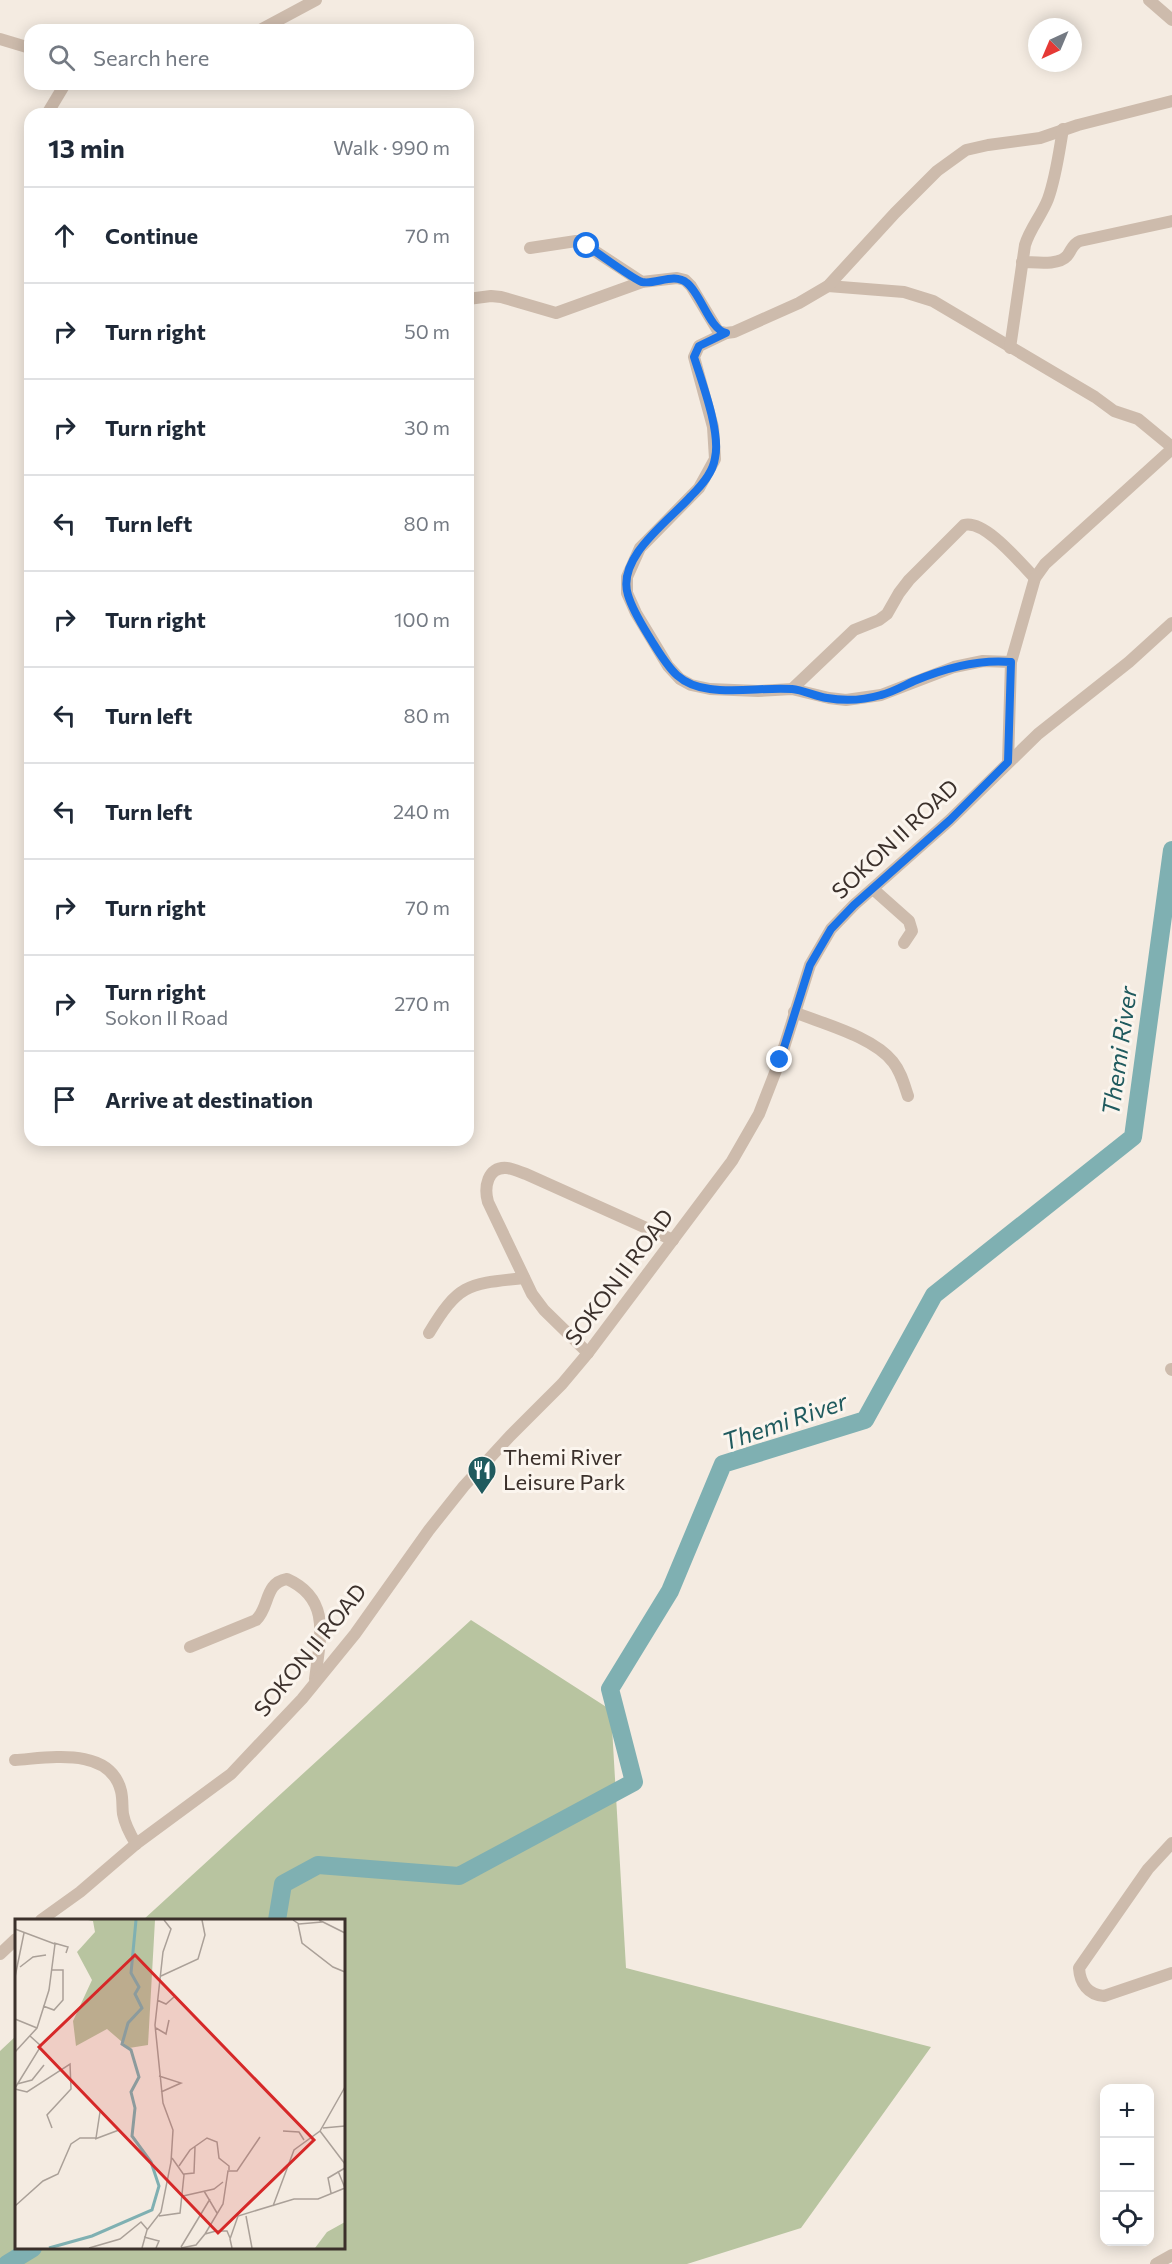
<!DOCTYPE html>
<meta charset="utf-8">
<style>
:root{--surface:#fff;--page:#f6f6f7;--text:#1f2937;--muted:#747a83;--line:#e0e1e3}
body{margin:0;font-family:Commissioner,sans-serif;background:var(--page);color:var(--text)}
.controls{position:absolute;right:18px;bottom:18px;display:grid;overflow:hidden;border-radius:12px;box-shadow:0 3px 15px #0003}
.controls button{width:54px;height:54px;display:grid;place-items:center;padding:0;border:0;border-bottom:2px solid var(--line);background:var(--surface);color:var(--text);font:30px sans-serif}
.compass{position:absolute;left:1028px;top:18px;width:54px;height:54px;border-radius:50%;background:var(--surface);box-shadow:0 3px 15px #0003;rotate:224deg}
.stop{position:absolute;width:18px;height:18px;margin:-14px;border:4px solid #1a73e8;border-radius:50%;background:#fff}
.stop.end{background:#1a73e8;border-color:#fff;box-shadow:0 2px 6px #0008}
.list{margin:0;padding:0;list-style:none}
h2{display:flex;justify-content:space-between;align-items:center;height:78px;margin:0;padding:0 24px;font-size:26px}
h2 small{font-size:20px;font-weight:400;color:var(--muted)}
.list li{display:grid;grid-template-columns:39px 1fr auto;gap:18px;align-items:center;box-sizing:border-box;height:96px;padding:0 24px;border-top:2px solid var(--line)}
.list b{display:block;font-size:22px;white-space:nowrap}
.list p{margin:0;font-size:20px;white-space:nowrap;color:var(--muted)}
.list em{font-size:20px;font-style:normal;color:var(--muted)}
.icon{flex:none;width:33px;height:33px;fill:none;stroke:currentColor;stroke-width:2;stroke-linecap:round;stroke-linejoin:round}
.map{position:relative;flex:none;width:1172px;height:2264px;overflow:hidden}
.search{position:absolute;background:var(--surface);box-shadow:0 3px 15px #0003;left:24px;top:24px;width:450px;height:66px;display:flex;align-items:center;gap:15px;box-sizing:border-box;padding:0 21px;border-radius:18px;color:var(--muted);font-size:22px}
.panel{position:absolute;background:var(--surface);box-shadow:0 3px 15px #0003;left:24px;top:108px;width:450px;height:1038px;border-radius:18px}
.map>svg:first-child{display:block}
.green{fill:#b8c4a0}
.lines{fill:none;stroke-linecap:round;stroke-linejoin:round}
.river{stroke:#7fb0b2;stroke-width:18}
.minor{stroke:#cdbbac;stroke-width:12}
.route{stroke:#1a73e8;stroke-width:8}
.labels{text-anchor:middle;stroke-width:6;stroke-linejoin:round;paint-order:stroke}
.street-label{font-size:22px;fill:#3b302b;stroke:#fbf5ee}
.poi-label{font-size:22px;fill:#3b302b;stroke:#fbf5ee;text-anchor:start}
.water-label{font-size:24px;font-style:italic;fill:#1f5a5e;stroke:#fbf5ee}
.inset-river{fill:none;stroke:#7fb0b2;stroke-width:3}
.inset-road{fill:none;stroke:#aaa098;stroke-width:1.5}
.view{fill:#d62828;fill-opacity:0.15;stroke:#d62828;stroke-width:3}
.inset-edge{fill:none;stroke:#3b302b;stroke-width:3}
</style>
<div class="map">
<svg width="1172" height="2264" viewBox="0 0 1172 2264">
<rect width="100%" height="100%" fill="#f4ebe1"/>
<path class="green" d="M 471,1620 L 611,1710 L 626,1968 L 931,2047 L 801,2228 L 687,2264 L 0,2264 L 0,2051 L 16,2036 L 16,2248 L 344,2248 L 344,1920 L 143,1920 Z"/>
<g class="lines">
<g class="river">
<path d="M 277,1920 L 283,1884 L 318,1865 L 459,1876 L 634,1782 L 610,1689 L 670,1591 L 723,1464 L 865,1420 L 934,1295 L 1133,1137 L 1172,850"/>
<path d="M 7,2264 L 33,2248"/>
</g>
<g class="minor">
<path d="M 1149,0 L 1172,20"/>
<path d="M 260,30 L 316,0"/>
<path d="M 0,39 L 30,48"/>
<path d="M 47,114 L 65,84"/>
<path d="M 530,248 L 576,241 L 587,246 L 642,282"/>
<path d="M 1022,262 C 1035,262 1058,266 1067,256 C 1072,250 1072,244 1080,241 L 1172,221"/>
<path d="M 828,286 L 904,292 L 933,301 L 1095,397 L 1114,411 L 1138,419 L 1172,447"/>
<path d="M 468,299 L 491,296 L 501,297 L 556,313 L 642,282 L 677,278 L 685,280 L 691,286 L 718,331 L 726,333 L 734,332 L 799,303 L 828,286 L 895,213 L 937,171 L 966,150 L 988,145 L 1040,138 L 1078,125 L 1172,101"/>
<path d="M 726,333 L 699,346 L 694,357 L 713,427 L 715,459 L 699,488 L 640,548 L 627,577 L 627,593 L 636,613 L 668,666 L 680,679 L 691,685 L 710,689 L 758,691 L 792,689 L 829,698 L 846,700 L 881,695 L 954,667 L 983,661 L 1011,662"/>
<path d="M 1010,348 L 1025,245 C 1030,228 1042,215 1048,199 C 1056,177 1059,152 1063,129"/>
<path d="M 792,689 L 854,630 L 879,620 L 887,614 L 899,593 L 909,580 L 964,525 C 985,519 1021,564 1035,578"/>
<path d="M 1008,762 L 1011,662 L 1035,578 L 1045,564 L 1172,449"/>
<path d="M 873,889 L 909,921 L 912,931 L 904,943"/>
<path d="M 794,1012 C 824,1024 874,1037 893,1062 C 901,1072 904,1084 908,1096"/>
<path d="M 429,1333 C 459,1283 468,1284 524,1278"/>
<path d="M 588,1353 L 544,1310 L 532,1294 L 488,1202 C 484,1188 487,1166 507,1168 C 513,1169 520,1172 526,1174 L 673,1240"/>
<path d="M 1171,1369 L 1172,1370"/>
<path d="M 190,1647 L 256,1620 C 270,1607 264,1583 287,1579 C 332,1599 320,1639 315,1679"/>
<path d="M 15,1760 C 49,1758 110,1746 121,1791 C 123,1799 122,1807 123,1814 C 125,1825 130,1834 136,1844"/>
<path d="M 1172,1843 L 1148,1869 L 1079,1968 C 1080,1983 1088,1995 1104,1996 L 1172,1973"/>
<path d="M 41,1920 L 80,1892 L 136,1844 L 231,1774 L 302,1699 L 355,1634 L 429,1530 L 464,1486 L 510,1436 L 562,1384 L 588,1353 L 732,1161 L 759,1114 L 780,1060 L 810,965 L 831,929 L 854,905 L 950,820 L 1038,734 L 1129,662 L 1172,623"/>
<path d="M 0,1954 L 16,1939"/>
<path d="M 1156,2264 L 1172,2255"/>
</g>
</g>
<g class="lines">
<path class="route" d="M 587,246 C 597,252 634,280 642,282 C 656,285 674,272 687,283 C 701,294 710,330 726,333 L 699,346 L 694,357 C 702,382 721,433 715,458 C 713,473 701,486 691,496 C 670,520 616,557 628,595 C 633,612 644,628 653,643 C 669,668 678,685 710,689 C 737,693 765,687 792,689 C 803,690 815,696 827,698 C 844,701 864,700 881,695 C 893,692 903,686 914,681 C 945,668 978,659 1011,662 L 1008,762 L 950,820 L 854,905 L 831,929 L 810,965 L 780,1060"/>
</g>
<defs>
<g id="restaurant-pin" transform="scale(1.5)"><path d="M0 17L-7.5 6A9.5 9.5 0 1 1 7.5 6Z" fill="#1f5a5e" stroke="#fbf5ee"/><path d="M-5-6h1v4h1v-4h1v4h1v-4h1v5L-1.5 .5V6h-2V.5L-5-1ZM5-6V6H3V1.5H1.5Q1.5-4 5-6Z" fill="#fff"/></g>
</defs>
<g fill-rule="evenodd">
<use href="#restaurant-pin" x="482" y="1470"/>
</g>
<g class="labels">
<g class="street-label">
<text transform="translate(895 839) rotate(-43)" y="8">SOKON II ROAD</text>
<text transform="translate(619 1277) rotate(-53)" y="8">SOKON II ROAD</text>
<text transform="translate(310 1650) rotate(-51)" y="8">SOKON II ROAD</text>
</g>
<g class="poi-label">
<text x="503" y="1465">Themi River<tspan x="503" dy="25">Leisure Park</tspan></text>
</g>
<g class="water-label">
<text transform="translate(1120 1051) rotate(-82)" y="8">Themi River</text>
<text transform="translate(785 1422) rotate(-19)" y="8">Themi River</text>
</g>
</g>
<g transform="translate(15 1919)">
<rect width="330" height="330" fill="#f4ebe1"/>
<path d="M 73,1 L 140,1 L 133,126 L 114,129 L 92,110 L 61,127 L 58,102 L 77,61 L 62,33 L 80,13 L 78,2 ZM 330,303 L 330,329 L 300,329 L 312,313 Z" fill="#b8c4a0"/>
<path class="inset-river" d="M 34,329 L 77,317 L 137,291 L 144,267 L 136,243 L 117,217 L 120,189 L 116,173 L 124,158 L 116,131 L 107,125 L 113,104 L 127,89 L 120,75 L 124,68 L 116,54 L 121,1"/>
<path class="inset-road" d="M 278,1 L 284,5 L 307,3M 304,1 L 330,14M 283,5 L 287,24 L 318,48 L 330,53M 0,10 L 40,25 L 34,71 L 22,109 L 0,133M 39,24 L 53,28 L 51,34M 5,48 L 18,38 L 31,36M 146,57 L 183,40 L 190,16 L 187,1M 0,58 L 9,14M 142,81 L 151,85 L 159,78M 28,87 L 39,91 L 48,81 L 48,51 L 37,51M 0,100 L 22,109M 141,109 L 151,115 L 154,101M 144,157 L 166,164 L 146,173M 2,165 L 17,161 L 29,146M 0,169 L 26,127 L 15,117M 0,170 L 12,173 L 55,145 L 56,170 L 32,196 L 37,209M 308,209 L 330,207M 268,212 L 284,213 L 289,221M 305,212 L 330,245M 80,220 L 104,211M 164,247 L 175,231 L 192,219 L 202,223 L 204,239 L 214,247 L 214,251M 323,252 L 330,269M 169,255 L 179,254 L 180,228M 189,272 L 202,294M 316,274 L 313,259 L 330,249M 168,277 L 199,270 L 208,263M 0,287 L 28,262 L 43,255 L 56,225 L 65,219 L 81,219 L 85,193M 258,287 L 279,231 L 305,212 L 330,168M 144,297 L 165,294 L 169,256 L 157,239M 231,297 L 237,329M 190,315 L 208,285 L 213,252 L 222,252 L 245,218M 129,318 L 144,322 L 141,329M 166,328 L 195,280M 74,329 L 105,320 L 126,303 L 132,310M 127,329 L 132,311 L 146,293 L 156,243 L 158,211 L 148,184 L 140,106 L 148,33 L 156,10 L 149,1M 166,329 L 181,326 L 190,315 L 201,312 L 212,312 L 215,319M 217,329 L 215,320 L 223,297 L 279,280 L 303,280 L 330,269"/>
<path class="view" d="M 120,36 L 299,221 L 203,314 L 24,128 Z"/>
<rect width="330" height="330" class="inset-edge"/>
</g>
</svg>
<div class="controls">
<button>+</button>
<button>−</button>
<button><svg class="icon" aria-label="locate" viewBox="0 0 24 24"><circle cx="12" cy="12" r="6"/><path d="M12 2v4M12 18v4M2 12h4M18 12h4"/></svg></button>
</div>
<svg class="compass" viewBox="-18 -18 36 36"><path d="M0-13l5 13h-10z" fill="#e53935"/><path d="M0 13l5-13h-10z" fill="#747a83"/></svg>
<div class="stop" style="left:587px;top:246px"></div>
<div class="stop end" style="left:780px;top:1060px"></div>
<div class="search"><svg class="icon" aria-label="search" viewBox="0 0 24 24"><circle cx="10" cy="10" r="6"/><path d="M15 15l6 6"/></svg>Search here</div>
<section class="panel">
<h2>13 min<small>Walk · 990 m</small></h2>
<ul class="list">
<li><svg class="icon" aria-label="ahead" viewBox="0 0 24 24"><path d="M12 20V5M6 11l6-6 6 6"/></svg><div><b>Continue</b></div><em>70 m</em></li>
<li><svg class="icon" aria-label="right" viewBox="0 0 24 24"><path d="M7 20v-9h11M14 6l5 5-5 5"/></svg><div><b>Turn right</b></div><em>50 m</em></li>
<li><svg class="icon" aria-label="right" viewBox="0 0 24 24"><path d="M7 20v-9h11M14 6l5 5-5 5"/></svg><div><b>Turn right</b></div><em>30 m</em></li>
<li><svg class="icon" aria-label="left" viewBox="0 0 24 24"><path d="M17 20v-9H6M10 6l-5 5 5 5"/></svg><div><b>Turn left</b></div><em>80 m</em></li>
<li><svg class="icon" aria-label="right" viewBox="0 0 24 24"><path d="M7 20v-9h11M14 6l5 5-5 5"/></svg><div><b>Turn right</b></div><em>100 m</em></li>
<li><svg class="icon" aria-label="left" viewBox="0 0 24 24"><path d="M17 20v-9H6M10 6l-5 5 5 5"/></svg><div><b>Turn left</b></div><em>80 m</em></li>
<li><svg class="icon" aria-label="left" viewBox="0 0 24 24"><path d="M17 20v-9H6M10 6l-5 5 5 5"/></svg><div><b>Turn left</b></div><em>240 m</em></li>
<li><svg class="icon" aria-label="right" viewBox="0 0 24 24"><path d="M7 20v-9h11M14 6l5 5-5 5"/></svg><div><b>Turn right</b></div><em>70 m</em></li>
<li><svg class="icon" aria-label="right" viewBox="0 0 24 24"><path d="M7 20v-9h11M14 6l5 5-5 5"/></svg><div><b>Turn right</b><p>Sokon II Road</p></div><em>270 m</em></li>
<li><svg class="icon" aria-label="arrive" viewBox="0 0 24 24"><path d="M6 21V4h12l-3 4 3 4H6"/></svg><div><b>Arrive at destination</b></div></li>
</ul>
</section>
</div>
